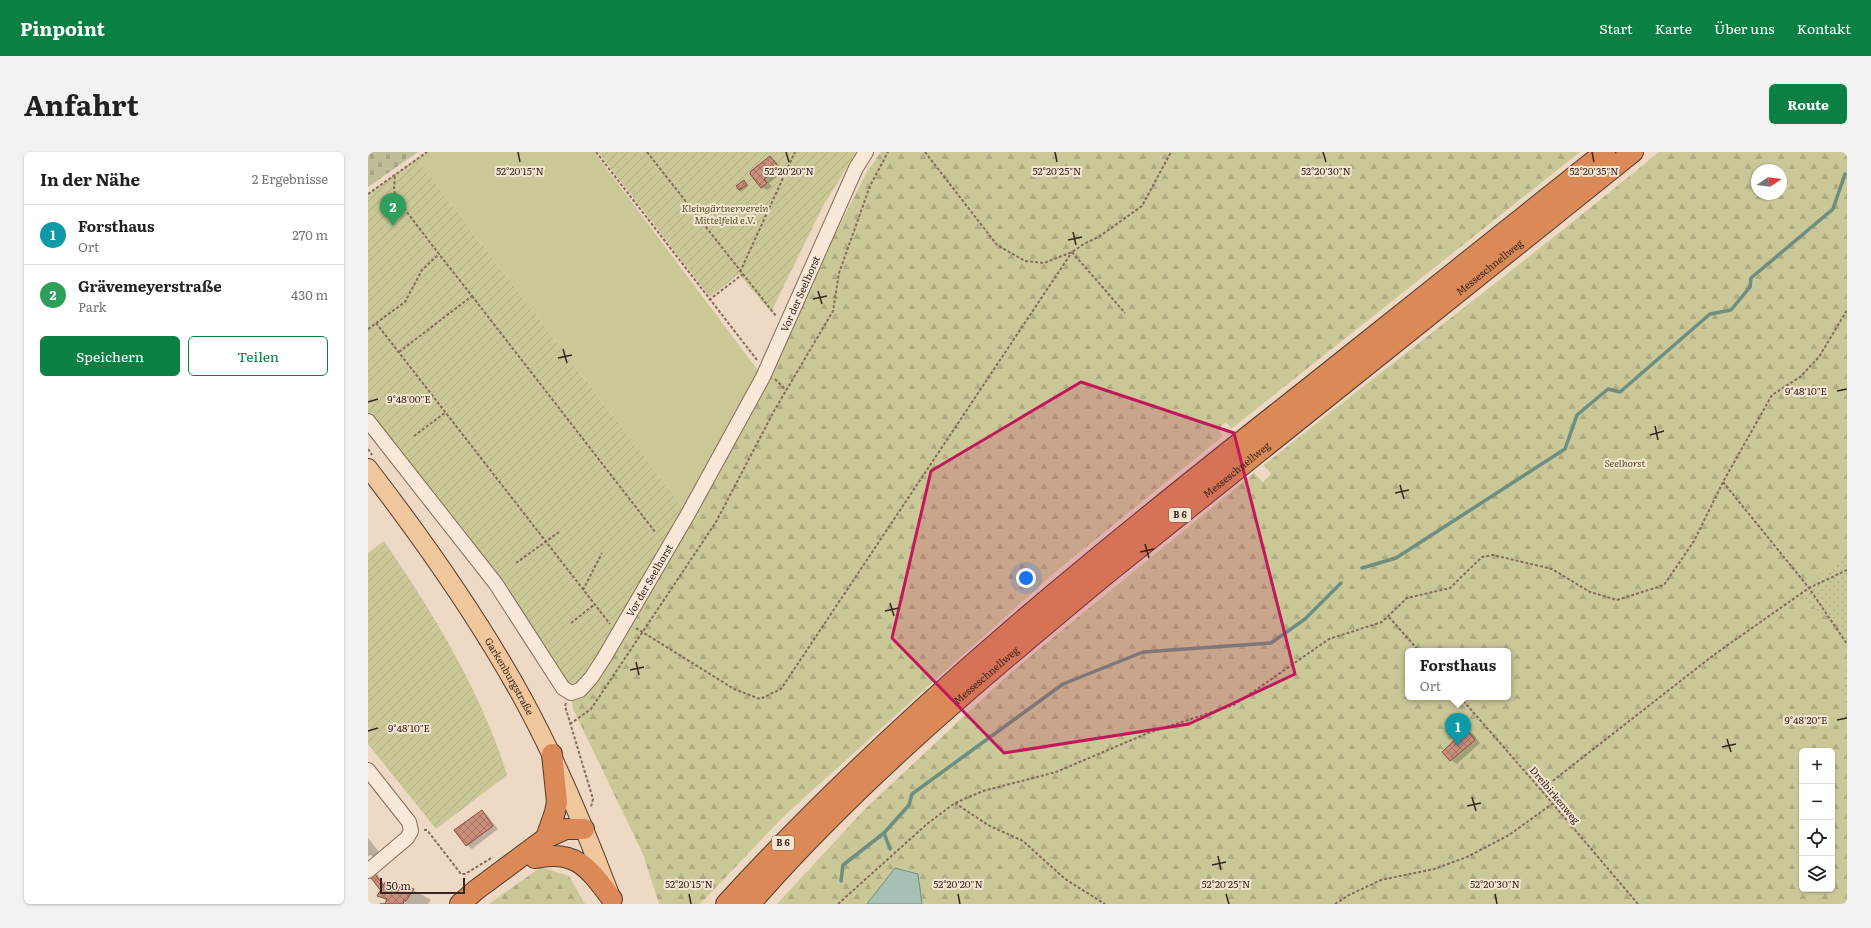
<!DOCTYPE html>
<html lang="de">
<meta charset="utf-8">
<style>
:root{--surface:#fff;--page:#f2f2f2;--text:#202124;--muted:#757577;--line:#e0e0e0;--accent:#0b8043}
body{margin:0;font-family:Literata,serif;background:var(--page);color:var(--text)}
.controls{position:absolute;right:12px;bottom:12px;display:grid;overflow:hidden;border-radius:6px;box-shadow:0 1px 3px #0004}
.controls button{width:36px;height:36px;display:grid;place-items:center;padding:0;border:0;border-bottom:1px solid var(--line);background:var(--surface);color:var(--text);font:20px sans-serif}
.compass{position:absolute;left:1383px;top:12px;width:36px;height:36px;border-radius:50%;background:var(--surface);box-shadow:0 1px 3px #0004;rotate:77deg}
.scale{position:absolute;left:12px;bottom:10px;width:85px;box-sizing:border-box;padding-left:4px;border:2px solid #38261e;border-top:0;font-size:11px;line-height:14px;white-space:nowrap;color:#38261e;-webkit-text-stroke:3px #f5e5d3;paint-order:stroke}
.you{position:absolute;left:658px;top:426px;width:14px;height:14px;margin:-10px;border:3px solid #fff;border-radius:50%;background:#1a73e8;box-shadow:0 0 0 6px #1a73e833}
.badge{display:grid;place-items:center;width:26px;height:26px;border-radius:50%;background:var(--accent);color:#fff;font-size:13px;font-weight:700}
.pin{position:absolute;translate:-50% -33px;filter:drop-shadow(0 1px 2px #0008)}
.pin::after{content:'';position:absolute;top:21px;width:14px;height:12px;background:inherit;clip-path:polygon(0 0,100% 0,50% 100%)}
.popup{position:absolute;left:1037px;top:496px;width:106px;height:52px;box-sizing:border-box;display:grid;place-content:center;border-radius:6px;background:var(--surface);filter:drop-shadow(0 1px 3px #0005);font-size:13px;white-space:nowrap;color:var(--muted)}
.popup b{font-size:15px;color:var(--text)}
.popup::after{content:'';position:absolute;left:50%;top:100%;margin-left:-8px;border:8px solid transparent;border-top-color:var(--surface)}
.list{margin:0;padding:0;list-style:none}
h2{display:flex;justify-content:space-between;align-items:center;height:52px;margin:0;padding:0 16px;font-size:17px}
h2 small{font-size:13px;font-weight:400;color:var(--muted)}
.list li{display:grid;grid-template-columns:26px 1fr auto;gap:12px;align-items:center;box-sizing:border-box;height:60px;padding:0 16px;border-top:1px solid var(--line)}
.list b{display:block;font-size:15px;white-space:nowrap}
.list p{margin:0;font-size:13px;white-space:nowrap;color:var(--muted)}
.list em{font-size:13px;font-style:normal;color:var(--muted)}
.actions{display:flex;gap:8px;padding:12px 16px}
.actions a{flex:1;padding:9px 0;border:1px solid var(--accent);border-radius:6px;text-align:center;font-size:14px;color:var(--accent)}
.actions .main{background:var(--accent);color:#fff}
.icon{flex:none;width:22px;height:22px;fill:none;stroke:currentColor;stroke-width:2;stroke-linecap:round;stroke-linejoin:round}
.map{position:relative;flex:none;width:1479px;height:752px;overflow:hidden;border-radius:6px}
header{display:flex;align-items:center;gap:24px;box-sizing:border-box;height:56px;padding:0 20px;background:var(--accent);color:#fff}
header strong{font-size:19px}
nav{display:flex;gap:22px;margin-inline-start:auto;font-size:14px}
.intro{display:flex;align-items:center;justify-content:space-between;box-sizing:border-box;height:96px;padding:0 24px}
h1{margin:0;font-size:28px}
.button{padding:10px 18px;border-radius:6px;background:var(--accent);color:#fff;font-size:14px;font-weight:700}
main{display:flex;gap:24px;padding:0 24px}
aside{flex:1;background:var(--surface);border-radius:6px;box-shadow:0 1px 3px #0004}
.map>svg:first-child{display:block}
.grass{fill:#cbc898}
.forest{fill:url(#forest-firs);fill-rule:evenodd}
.cemetery{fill:url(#cemetery-stones)}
.park{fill:url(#park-dots)}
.garden{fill:url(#garden-furrows)}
.water{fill:#a6c0b4;stroke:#6d8e80}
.shadow{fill:#0003}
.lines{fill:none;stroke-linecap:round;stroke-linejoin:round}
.stream{stroke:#6d8e80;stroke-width:3.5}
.building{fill:url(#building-cross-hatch);stroke:#865041}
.minor-casing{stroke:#876a5b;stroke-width:16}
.major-casing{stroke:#553a2f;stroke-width:20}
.highway-casing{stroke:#553a2f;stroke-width:22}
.path{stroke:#876a5b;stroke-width:2;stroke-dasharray:3 2;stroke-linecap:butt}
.minor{stroke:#f8e8d7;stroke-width:14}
.major{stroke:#f0c79c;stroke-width:18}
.highway{stroke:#db8956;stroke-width:20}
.marked{fill:#c2185b;fill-opacity:0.2;stroke:#c2185b;stroke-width:3;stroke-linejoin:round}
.ticks{fill:none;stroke:#38261e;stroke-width:1.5}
.labels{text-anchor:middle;stroke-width:4;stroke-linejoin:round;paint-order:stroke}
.shield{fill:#f5e5d3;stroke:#715f54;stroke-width:1}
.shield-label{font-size:9px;font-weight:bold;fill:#38261e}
.park-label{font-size:10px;font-style:italic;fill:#505425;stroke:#f5e5d3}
.street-label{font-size:10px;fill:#38261e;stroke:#f5e5d3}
.ticks-label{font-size:10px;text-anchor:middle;fill:#38261e;stroke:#f5e5d3;stroke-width:4;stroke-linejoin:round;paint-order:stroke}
</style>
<header>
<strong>Pinpoint</strong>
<nav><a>Start</a><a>Karte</a><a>Über uns</a><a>Kontakt</a></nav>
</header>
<div class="intro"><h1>Anfahrt</h1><a class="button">Route</a></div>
<main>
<aside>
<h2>In der Nähe<small>2 Ergebnisse</small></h2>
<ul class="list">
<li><span class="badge" style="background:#0f9aa8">1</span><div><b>Forsthaus</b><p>Ort</p></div><em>270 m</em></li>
<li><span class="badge" style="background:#2e9e5b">2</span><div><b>Grävemeyerstraße</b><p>Park</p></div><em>430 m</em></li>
</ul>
<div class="actions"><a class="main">Speichern</a><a>Teilen</a></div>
</aside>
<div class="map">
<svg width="1479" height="752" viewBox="0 0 1479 752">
<defs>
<pattern id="forest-firs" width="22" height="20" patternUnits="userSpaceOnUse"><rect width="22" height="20" fill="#cbc898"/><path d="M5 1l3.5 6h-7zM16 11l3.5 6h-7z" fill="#afac83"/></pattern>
<pattern id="cemetery-stones" width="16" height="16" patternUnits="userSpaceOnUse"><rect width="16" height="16" fill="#c0be97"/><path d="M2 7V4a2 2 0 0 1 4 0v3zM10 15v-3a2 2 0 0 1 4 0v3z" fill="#a6a382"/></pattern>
<pattern id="park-dots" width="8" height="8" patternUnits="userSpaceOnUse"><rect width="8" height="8" fill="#cbc898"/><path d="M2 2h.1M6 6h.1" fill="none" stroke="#afac83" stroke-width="1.8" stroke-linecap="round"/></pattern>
<pattern id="garden-furrows" width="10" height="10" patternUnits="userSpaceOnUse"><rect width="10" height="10" fill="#cbc898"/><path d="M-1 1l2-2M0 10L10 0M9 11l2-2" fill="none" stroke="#afac83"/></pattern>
<pattern id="building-cross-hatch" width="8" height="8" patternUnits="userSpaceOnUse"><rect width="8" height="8" fill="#cb8e7a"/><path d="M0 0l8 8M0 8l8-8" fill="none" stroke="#a67463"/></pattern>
</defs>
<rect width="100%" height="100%" fill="#edd9c4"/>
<path class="grass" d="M 59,0 L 226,0 L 395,225 L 320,362 L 49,7 Z"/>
<g class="forest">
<path d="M 513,0 L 1212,0 L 863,277 L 858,270 L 850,277 L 855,284 L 686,421 L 417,663 L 332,752 L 291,752 L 275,702 L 205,557 L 203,541 L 212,538 L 397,218 L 499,20 Z"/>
<path d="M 1291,0 L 1479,0 L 1479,752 L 409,752 L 497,657 L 643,520 L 886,321 L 895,330 L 903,322 L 896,313 C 1027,208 1161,107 1291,0 ZM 1389,18 L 1413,18 L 1413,42 L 1389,42 ZM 1040,499 L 1140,499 L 1140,545 L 1040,545 ZM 1434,599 L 1464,599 L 1464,737 L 1434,737 Z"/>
<path d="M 173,715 L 201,724 L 217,752 L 121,752 Z"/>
</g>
<path class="cemetery" d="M 0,0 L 50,0 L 0,35 Z"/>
<path class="park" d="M 1479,406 L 1479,553 L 1472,540 L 1478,522 L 1479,496 L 1470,469 L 1452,461 L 1432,443 L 1465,412 Z"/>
<g class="garden">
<path d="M 230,0 L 488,0 L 454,56 L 403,160 L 371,122 L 342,145 Z"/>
<path d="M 49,7 L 320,362 L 236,506 L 203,541 L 128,432 L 0,269 L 0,42 Z"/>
<path d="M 16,389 C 65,461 113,539 139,623 L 68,677 L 0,592 L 0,401 Z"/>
</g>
<path class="water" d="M 527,716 L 550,722 L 554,752 L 499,752 Z"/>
<g class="shadow">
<path d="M 403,6 L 408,9 L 416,20 L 401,31 L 404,35 L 399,38 L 393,35 Z"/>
<path d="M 376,29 L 381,34 L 373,40 L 368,36 Z"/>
<path d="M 1098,578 L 1104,581 L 1112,591 L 1089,612 L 1083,608 L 1076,600 Z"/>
<path d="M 114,659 L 119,663 L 130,677 L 104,697 L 99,693 Z"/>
<path d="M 0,686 L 12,701 L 6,705 L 2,703 L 0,704 Z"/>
<path d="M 0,709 L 17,733 L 19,730 L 45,738 L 63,748 L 60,752 L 18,752 L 19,749 L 11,744 L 14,738 L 0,720 Z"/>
</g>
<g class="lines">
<g class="stream">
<path d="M 994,416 L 1028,406 L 1197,297 L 1209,263 L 1240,237 L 1252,240 L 1342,162 L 1363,158 L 1382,135 L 1383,126 L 1465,57 L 1477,22"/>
<path d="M 522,697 L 516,681 L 541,653 L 544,642 L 695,532 L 775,500 L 903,491 L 937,467 L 973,431"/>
<path d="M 473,729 L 475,713 L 516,681"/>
</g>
</g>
<g class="building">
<path d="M 402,4 L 411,16 L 396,27 L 399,31 L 393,36 L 382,22 L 383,19 Z"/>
<path d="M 376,28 L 379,33 L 371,38 L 368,34 Z"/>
<path d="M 1098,577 L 1107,588 L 1082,609 L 1074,600 Z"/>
<path d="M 114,658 L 125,674 L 98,694 L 86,678 Z"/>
<path d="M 0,713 L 16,734 L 13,739 L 0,722 Z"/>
<path d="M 18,729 L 46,737 L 38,749 L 36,748 L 35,752 L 12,752 L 17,752 L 19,747 L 9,744 Z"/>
</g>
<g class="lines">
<g class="minor-casing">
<g id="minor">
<path id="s1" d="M 0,269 L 128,432 L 195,536 L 203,541 L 212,538 L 223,526 L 236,506 L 320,362 L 395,225 L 488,16 L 498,0"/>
<path d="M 0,618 L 41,670 L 43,679 L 39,686 L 0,719"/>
</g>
</g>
<g class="major-casing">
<g id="major">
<path id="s2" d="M 0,316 C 57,390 110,465 155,547 C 189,609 216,674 241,740"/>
</g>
</g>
<g class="highway-casing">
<g id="highway">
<path d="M 178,686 L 187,660 L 189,650 L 184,602"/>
<path d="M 167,706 C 209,697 221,717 244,747"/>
<path d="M 92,752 L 108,738 L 178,686 L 198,677 L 216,677"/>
<path d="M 358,752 C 535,558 740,394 946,232 C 1043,155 1140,77 1237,0"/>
<path id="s3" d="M 382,752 C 488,630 613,526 737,423 L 1265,0"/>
</g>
</g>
<g class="path">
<path d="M 228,0 L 389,208"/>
<path d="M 279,0 L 408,164"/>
<path d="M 557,0 L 629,93 L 657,109 L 676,111 L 704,100 L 716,92 L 732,84 L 774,54 L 803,0"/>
<path d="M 0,42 L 59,0"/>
<path d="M 704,100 L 757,161"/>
<path d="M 372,120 L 427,0"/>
<path d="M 104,144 L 288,381"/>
<path d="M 341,148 L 375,122"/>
<path d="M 8,171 L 242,472"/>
<path d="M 0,177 L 37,150 L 54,118 L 71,102 L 28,46 L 26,37 L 27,22"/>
<path d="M 31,200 L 104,144 L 71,102"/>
<path d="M 407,227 L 418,238"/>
<path d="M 46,284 L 78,260"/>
<path d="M 0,297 L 4,303"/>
<path d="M 1355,330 L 1441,436 L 1479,492"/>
<path d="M 148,411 L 191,380"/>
<path d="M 215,438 L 234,401"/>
<path d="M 1021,465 L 1051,499"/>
<path d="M 203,471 L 227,452"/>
<path d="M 268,476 L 366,537 L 392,547 L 413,537 L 704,100"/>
<path d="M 1092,545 L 1173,638 L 1270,752"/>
<path d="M 198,551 L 197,554 L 225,647 L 223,655"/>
<path d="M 202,572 L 223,557 L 348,370 L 406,259 L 465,159 L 471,121 L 502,34 L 520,0"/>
<path d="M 1173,638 L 1347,502 L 1441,436 L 1479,418"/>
<path d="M 587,651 L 620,673 L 655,689 L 697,727 L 737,752"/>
<path d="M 56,678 L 59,678 L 93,722 L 97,722 L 125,705"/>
<path d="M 470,752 L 559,672 L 587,651 L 615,639 L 688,620 L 780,581 L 866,553 L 961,487 L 1014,470 L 1039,446 L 1082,436 L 1114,405 L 1125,403 L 1184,417 L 1222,440 L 1249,448 L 1296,433 L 1326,389 L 1355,330 L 1404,243 L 1432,225 L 1451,205 L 1479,158"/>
<path d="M 967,752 L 981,743 L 1013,728 L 1066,717 L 1099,705 L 1141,683 L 1184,652"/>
</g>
<use href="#minor" class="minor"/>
<use href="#major" class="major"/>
<use href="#highway" class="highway"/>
</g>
<path class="marked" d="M 713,230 L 866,281 L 927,522 L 821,572 L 636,601 L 524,486 L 563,319 Z"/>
<path class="ticks" d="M 150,0 L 152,10M 418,0 L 421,10M 687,0 L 689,10M 955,0 L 958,10M 1224,0 L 1226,10M 705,80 L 708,93M 700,88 L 714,85M 450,139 L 454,152M 445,147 L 459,144M 195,197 L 199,211M 190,206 L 204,203M 1469,239 L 1479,237M 0,250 L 10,247M 1287,274 L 1290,288M 1282,283 L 1296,279M 1032,333 L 1036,347M 1027,341 L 1041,338M 777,392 L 781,406M 772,400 L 786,397M 522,451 L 526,464M 517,459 L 531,456M 268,510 L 271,523M 262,518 L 276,515M 1469,568 L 1479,566M 0,579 L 10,576M 1359,587 L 1363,600M 1354,595 L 1368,592M 1104,645 L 1108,659M 1099,654 L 1113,651M 850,704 L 853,718M 844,713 L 858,710M 321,742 L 323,752M 590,742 L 592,752M 858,742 L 861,752M 1127,742 L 1129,752"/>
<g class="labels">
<g class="shield">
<rect x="801" y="356" width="22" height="14" rx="3"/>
<rect x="404" y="684" width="22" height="14" rx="3"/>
</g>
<g class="shield-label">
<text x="812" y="366">B 6</text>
<text x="415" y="694">B 6</text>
</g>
<g class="park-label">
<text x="357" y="60">Kleingärtnerverein<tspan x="357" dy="12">Mittelfeld e.V.</tspan></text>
<text x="1257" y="315">Seelhorst</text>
</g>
<g class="street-label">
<text dy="4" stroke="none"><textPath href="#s3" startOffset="977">Messeschnellweg</textPath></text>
<text dy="4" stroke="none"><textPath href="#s1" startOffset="804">Vor der Seelhorst</textPath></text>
<text dy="4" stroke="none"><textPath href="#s3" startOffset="653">Messeschnellweg</textPath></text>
<text dy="4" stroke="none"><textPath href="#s1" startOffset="480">Vor der Seelhorst</textPath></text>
<text dy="4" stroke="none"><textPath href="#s2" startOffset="252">Garkenburgstraße</textPath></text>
<text dy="4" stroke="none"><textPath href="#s3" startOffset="329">Messeschnellweg</textPath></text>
<text transform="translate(1187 643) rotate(50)" y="4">Dreibirkenweg</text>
</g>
</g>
<g class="ticks-label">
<text x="152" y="23">52°20'15"N</text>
<text x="421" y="23">52°20'20"N</text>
<text x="958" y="23">52°20'30"N</text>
<text x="1226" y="23">52°20'35"N</text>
<text x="689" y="23">52°20'25"N</text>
<text x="1438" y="243">9°48'10"E</text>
<text x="41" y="251">9°48'00"E</text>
<text x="1438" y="572">9°48'20"E</text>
<text x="41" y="580">9°48'10"E</text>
<text x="321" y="736">52°20'15"N</text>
<text x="590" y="736">52°20'20"N</text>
<text x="858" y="736">52°20'25"N</text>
<text x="1127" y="736">52°20'30"N</text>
</g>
</svg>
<div class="controls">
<button>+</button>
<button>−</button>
<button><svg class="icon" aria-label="locate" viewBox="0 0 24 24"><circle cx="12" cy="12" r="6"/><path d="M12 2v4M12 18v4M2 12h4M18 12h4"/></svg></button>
<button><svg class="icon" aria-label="layers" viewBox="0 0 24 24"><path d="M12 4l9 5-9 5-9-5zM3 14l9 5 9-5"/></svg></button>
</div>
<svg class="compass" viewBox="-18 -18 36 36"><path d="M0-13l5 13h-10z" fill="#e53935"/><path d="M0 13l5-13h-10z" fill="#757577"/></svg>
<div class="scale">50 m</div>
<div class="you"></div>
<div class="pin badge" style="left:1090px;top:594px;background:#0f9aa8">1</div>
<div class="popup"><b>Forsthaus</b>Ort</div>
<div class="pin badge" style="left:25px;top:74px;background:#2e9e5b">2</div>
</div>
</main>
